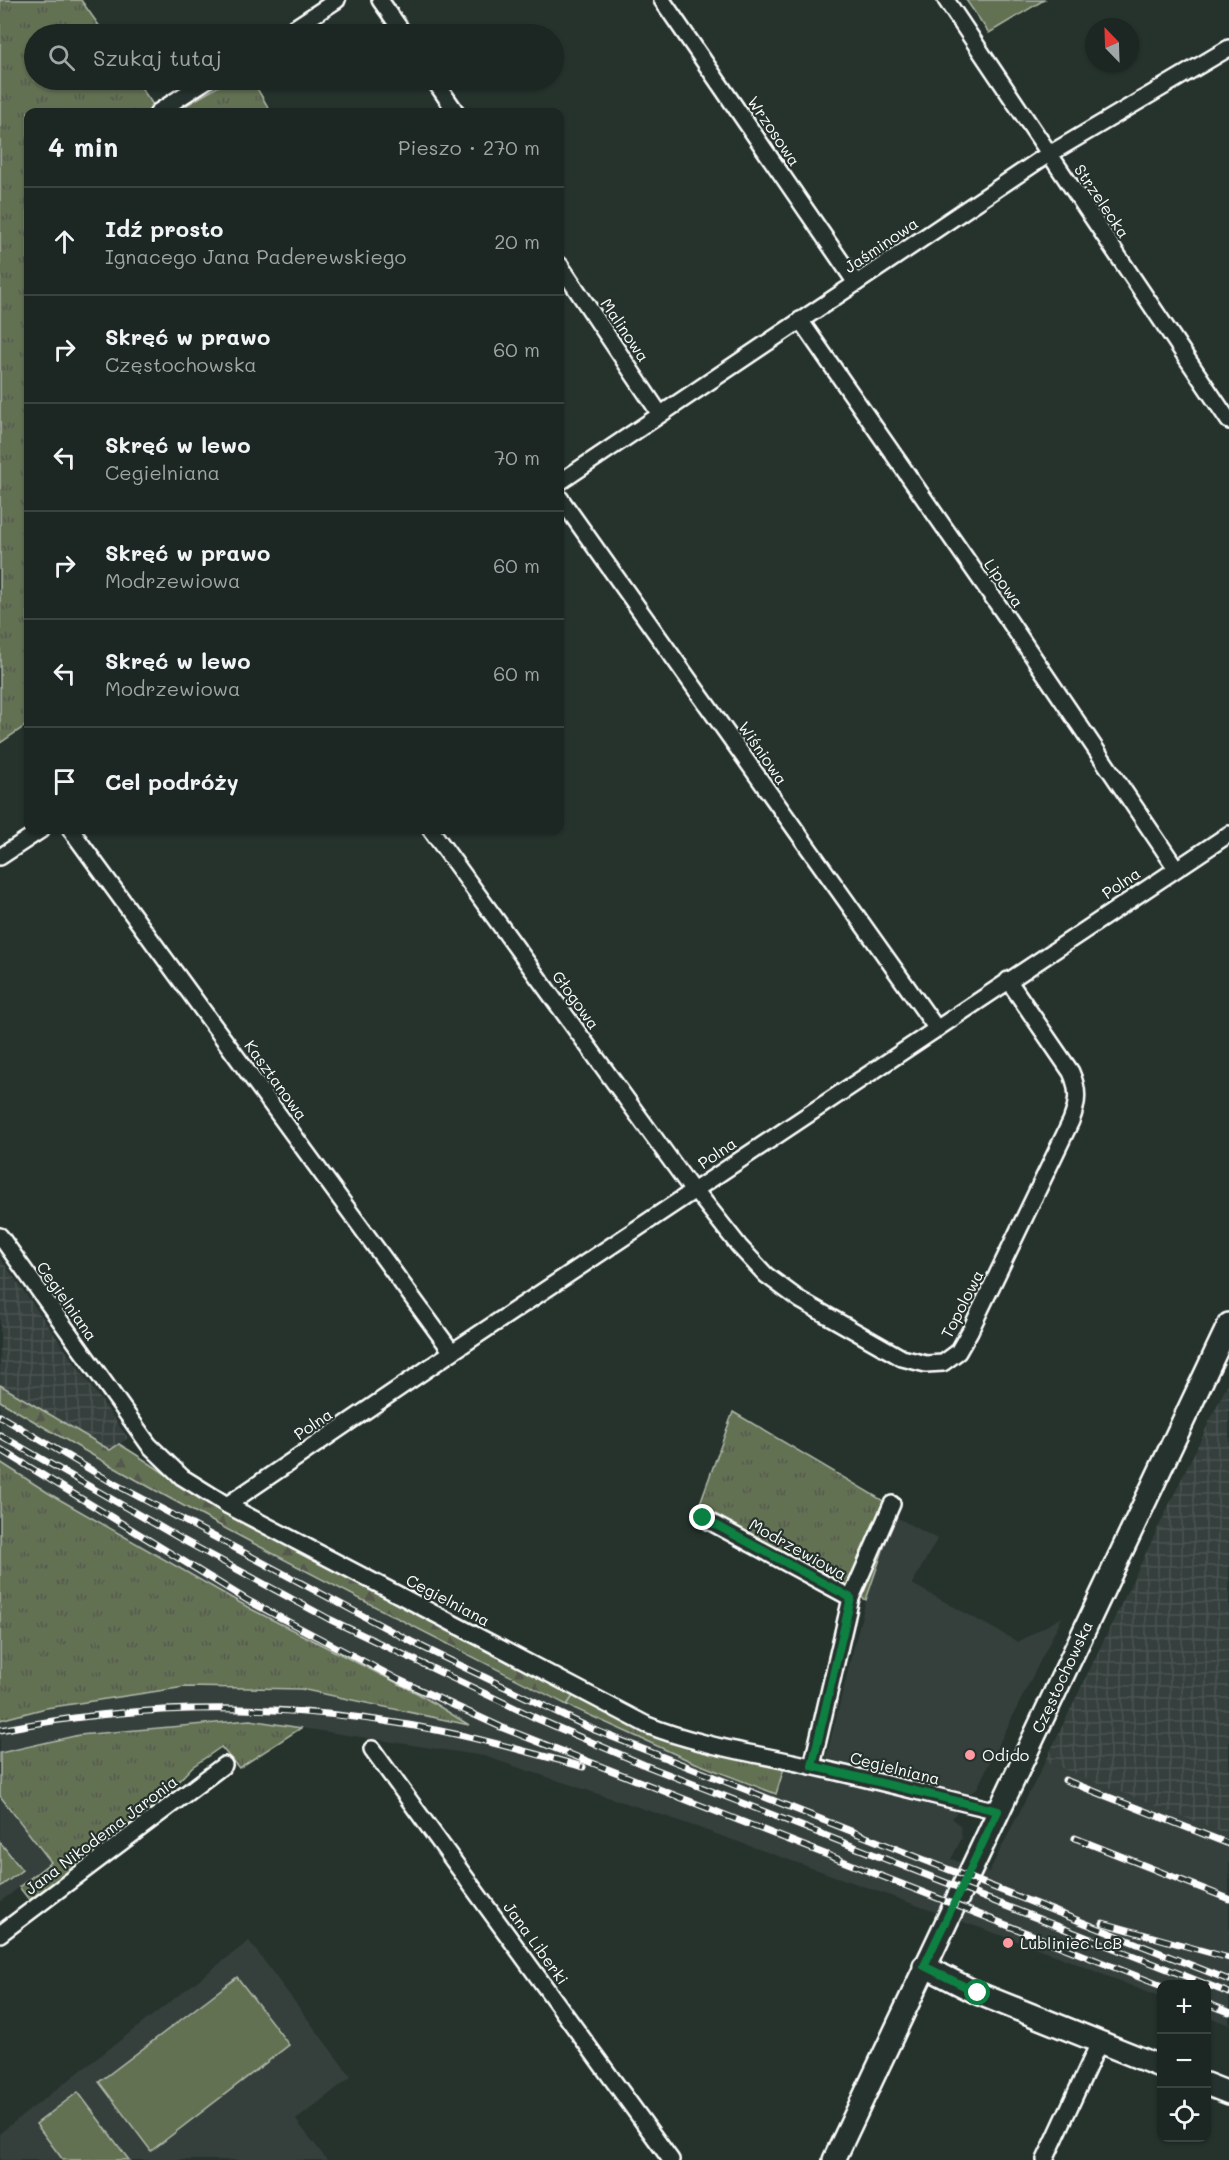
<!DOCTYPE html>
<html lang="pl">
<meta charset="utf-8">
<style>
:root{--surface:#1c2622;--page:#252e2a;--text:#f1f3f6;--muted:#a0a5a5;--line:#3a4340}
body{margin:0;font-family:Mali,sans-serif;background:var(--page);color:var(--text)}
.controls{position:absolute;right:18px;bottom:18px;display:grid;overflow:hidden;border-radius:12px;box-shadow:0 2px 4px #0004}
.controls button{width:54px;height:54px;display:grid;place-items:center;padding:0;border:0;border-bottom:2px solid var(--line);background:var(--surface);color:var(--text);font:30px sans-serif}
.compass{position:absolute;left:1085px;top:18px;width:54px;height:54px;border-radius:50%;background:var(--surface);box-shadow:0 2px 4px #0004;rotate:337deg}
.stop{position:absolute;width:18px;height:18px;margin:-14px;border:4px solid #0b8043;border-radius:50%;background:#fff}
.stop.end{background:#0b8043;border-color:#fff;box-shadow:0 2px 6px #0008}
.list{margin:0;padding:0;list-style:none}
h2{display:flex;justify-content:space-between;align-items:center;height:78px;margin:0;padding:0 24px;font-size:26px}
h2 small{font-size:20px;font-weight:400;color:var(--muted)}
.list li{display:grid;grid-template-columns:39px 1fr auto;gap:18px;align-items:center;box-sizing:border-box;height:108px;padding:0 24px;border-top:2px solid var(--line)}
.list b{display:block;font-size:22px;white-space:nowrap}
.list p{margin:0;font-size:20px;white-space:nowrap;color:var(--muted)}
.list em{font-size:20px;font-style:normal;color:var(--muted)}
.icon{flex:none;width:33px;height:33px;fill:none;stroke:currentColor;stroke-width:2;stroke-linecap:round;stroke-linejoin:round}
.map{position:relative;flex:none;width:1229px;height:2160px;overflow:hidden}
.search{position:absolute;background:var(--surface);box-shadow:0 2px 4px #0004;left:24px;top:24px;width:540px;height:66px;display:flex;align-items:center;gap:15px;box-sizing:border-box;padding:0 21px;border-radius:33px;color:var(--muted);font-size:22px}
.panel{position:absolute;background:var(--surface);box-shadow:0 2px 4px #0004;left:24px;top:108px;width:540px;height:726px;border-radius:12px}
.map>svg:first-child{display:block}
.built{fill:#363f3e}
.industrial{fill:url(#industrial-grid)}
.grass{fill:url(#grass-tufts);stroke:#b1b8a9;stroke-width:1.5}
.forest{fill:url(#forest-firs);stroke:#b1b8a9;stroke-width:1.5}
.garden{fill:#637153;stroke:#b1b8a9;stroke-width:1.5}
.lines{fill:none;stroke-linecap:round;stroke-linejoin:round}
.street-casing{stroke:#fff;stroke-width:20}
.secondary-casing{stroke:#fff;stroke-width:26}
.street{stroke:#26332d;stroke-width:15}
.secondary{stroke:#26332d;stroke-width:21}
.rail-casing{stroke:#fff;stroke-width:7}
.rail{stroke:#26332d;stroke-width:4.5;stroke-dasharray:14;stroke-linecap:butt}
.route{stroke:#0b8043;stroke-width:8}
.poi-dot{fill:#ff9aa2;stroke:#26332d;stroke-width:2}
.labels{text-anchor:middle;stroke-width:4.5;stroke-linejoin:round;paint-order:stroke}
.street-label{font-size:16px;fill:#fff;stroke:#26332d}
.poi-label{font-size:16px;fill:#fff;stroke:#26332d;text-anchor:start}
</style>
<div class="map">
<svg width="1229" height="2160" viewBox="0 0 1229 2160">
<defs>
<pattern id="industrial-grid" width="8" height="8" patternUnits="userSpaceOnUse" patternTransform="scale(1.5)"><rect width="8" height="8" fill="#363f3e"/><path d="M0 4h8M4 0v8" fill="none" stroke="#4a5251"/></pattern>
<pattern id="grass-tufts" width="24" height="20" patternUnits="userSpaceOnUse" patternTransform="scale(1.5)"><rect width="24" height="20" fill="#637153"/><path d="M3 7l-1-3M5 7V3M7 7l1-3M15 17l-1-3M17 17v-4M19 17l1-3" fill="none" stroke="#54594e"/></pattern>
<pattern id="forest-firs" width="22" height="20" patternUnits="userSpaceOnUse" patternTransform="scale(1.5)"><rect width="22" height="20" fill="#637153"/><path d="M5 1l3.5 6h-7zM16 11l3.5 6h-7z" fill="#54594e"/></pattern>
</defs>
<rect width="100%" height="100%" fill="#26332d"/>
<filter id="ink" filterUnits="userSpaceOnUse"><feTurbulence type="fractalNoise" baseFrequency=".0167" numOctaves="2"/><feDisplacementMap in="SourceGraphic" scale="12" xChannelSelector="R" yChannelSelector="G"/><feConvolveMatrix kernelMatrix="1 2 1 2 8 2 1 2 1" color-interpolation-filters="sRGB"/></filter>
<g filter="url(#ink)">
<g class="built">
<path d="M 0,1401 L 75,1446 L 378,1609 L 567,1705 L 688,1760 L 775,1794 L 784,1768 L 946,1807 L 957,1812 L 952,1818 L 960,1826 L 962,1838 L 951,1859 L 989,1872 L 1045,1762 L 1229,1835 L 1229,2025 L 1207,2016 L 1206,1984 L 1162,1984 L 1161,1998 L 1048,1952 L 671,1818 L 484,1756 L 250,1720 L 79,1735 L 0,1753 L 0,1720 L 46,1708 L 185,1687 L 301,1689 L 467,1724 L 419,1694 L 251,1609 L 50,1494 L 0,1462 Z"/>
<path d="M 894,1516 L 937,1539 L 912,1584 L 1018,1642 L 1062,1617 L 976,1790 L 970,1793 L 959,1792 L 826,1758 L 863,1611 Z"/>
<path d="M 0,1796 L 52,1862 L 0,1902 Z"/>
<path d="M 249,1941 L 351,2077 L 296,2120 L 327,2160 L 0,2160 L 0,2133 Z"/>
</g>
<g class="industrial">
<path d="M 0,1258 L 128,1438 L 111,1450 L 0,1385 Z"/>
<path d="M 1229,1381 L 1229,1835 L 1045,1762 Z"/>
</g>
<g class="grass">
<path d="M 0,0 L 81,0 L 105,34 L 34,34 L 34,80 L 136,80 L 158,112 L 28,112 L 28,724 L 0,743 Z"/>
<path d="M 229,80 L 252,80 L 271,112 L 175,112 Z"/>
<path d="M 733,1412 L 897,1509 L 866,1600 L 699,1506 Z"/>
<path d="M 0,1462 L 50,1494 L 251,1609 L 419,1694 L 469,1725 L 301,1689 L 185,1687 L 46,1708 L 0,1720 Z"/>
<path d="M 573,1696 C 606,1713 640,1731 675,1743 C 710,1755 747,1761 784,1768 L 776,1794 L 688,1760 L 567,1705 Z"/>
<path d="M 250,1720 L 301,1728 L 239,1768 L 221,1747 L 192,1767 L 154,1807 L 30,1901 L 19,1887 L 51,1862 L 0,1796 L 0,1753 L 79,1735 Z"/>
</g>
<path class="forest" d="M 0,1385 L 110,1450 L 119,1444 C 156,1466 190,1492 226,1514 L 573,1696 L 567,1705 C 376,1607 184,1512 0,1401 Z"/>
<g class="garden">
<path d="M 966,0 L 1044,0 L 989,33 Z"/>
<path d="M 0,1842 L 22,1870 L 0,1887 Z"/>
<path d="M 237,1977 L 289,2045 L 151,2151 L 99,2082 Z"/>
<path d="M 78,2092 L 129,2160 L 63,2160 L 36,2124 Z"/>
</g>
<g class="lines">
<g class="street-casing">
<g id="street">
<path d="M 380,0 L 404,34"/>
<path d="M 662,0 L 856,283"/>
<path d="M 946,0 L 1229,421"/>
<path d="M 285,34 L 337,0"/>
<path d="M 434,80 L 456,112"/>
<path d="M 158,112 L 207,80"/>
<path d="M 560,265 L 660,414"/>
<path d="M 800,320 L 1003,612 L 1176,868"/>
<path d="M 560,482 L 1041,159 L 1229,48"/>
<path d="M 560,498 L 937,1029"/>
<path d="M 71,830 L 452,1352"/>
<path d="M 431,830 L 693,1191"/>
<path d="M 0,857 L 41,830"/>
<path d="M 695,1190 L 739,1246 L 766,1275 L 800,1300 L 902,1358 L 926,1364 L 943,1363 L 958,1352 L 970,1331 L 1071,1121 C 1078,1103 1079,1090 1071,1072 L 1008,980"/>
<path d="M 0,1236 L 149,1445 L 182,1477 L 227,1505 L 647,1725 C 697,1745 753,1753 806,1765 C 870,1779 934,1796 998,1811"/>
<path d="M 227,1505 L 452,1352 L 1229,834"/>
<path d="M 703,1518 L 851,1598 L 812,1766"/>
<path d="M 851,1598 L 892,1504"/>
<path d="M 372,1749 L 671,2160"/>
<path d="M 0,1934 L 224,1765"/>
<path d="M 1045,2160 L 1099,2043"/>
</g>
</g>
<g class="secondary-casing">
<g id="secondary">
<path d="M 924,1966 L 977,1993 L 1162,2067"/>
<path d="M 1206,2084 L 1229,2093"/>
<path d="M 834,2160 L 1229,1324"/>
</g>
</g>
<use href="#street" class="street"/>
<use href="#secondary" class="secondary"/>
<g class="rail-casing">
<g id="rail">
<path d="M 0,1416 L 113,1483 L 414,1643 L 592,1729 L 1229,1980"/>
<path d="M 0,1435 L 181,1539 L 329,1619 L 538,1719 L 647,1766 L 1229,1993"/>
<path d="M 0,1449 L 247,1600 L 399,1680 L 503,1728 L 1162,1986"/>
<path d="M 0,1730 C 154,1700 311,1702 464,1736 C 504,1745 543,1756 583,1767"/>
<path d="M 1065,1780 L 1229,1844"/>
<path d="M 1075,1838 L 1229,1899"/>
<path d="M 1103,1923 L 1229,1958"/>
<path d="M 1206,2003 L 1229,2012"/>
</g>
</g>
<use href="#rail" class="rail"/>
</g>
</g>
<g class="lines" filter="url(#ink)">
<path class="route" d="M 703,1518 L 851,1598 L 812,1766 L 998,1811 L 924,1966 L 978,1993"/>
</g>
<g class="poi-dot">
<circle cx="970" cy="1755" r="6"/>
<circle cx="1008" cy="1943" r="6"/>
</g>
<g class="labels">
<g class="street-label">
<text transform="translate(774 131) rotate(56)" y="6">Wrzosowa</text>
<text transform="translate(1102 201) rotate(56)" y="6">Strzelecka</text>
<text transform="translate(881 245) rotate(-34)" y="6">Jaśminowa</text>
<text transform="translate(625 330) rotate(56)" y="6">Malinowa</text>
<text transform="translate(1004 583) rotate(55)" y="6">Lipowa</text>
<text transform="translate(763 753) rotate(55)" y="6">Wiśniowa</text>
<text transform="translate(1121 883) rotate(-34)" y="6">Polna</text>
<text transform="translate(576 1000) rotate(54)" y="6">Głogowa</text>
<text transform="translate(276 1080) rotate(54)" y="6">Kasztanowa</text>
<text transform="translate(717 1153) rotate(-34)" y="6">Polna</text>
<text transform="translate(67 1301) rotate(55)" y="6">Cegielniana</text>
<text transform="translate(962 1304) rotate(-63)" y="6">Topolowa</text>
<text transform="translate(313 1424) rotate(-34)" y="6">Polna</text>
<text transform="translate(798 1549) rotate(29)" y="6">Modrzewiowa</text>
<text transform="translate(448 1600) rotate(28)" y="6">Cegielniana</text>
<text transform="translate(1062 1677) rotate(-65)" y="6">Częstochowska</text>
<text transform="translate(895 1768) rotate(14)" y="6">Cegielniana</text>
<text transform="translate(101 1835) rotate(-37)" y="6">Jana Nikodema Jaronia</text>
<text transform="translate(536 1943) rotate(54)" y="6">Jana Liberki</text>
</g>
<g class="poi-label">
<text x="982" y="1761">Odido</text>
<text x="1020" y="1949">Lubliniec LcB</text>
</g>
</g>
</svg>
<div class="controls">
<button>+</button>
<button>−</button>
<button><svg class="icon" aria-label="locate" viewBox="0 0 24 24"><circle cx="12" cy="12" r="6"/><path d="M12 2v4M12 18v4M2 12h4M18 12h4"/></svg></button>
</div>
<svg class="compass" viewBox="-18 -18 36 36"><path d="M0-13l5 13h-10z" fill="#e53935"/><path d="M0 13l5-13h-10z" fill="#a0a5a5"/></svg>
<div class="stop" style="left:978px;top:1993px"></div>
<div class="stop end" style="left:703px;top:1518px"></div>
<div class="search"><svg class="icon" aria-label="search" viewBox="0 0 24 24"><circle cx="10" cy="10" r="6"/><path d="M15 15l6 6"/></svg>Szukaj tutaj</div>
<section class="panel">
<h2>4 min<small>Pieszo · 270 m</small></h2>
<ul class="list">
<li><svg class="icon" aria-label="ahead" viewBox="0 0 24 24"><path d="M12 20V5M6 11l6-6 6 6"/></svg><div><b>Idź prosto</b><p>Ignacego Jana Paderewskiego</p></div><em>20 m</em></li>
<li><svg class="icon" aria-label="right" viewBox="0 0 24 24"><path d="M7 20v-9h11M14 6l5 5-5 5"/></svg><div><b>Skręć w prawo</b><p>Częstochowska</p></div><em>60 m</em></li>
<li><svg class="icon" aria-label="left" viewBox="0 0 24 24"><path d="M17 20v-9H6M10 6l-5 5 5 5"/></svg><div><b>Skręć w lewo</b><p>Cegielniana</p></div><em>70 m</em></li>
<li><svg class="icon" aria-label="right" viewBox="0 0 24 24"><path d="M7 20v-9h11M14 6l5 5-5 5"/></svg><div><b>Skręć w prawo</b><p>Modrzewiowa</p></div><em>60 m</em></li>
<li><svg class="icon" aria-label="left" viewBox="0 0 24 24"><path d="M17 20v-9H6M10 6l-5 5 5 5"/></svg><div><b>Skręć w lewo</b><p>Modrzewiowa</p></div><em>60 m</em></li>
<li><svg class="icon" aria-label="arrive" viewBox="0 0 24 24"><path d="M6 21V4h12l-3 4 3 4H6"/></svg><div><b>Cel podróży</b></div></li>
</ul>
</section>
</div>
